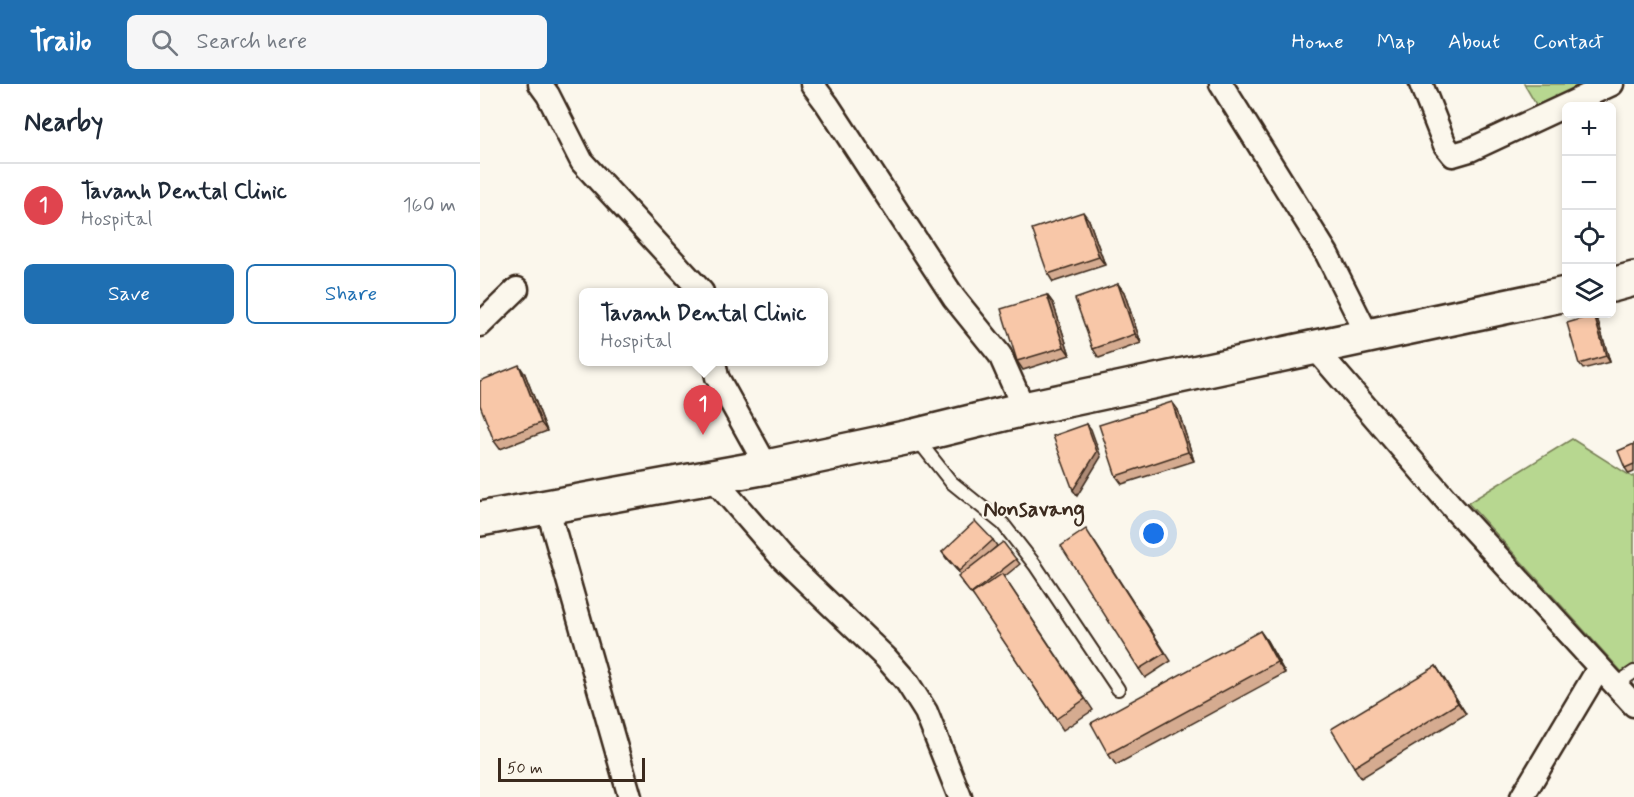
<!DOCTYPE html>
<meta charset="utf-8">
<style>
:root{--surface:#fff;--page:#f6f6f7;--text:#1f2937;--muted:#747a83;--line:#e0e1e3;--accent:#1f6fb2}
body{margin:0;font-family:Mynerve,sans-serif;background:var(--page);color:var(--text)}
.controls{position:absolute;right:18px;top:18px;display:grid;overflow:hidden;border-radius:9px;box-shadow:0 3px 9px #0003}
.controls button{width:54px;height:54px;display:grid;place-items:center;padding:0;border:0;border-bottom:2px solid var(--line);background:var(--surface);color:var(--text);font:30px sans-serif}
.scale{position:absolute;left:18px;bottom:15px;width:147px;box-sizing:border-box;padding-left:6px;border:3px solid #3b2a1e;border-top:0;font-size:16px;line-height:21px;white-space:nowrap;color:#3b2a1e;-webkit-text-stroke:4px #fbf7ec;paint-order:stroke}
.you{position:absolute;left:674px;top:450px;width:21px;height:21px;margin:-15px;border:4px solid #fff;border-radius:50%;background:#1a73e8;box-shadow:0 0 0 9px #1a73e833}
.badge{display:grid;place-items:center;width:39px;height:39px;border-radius:50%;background:var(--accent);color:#fff;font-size:20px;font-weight:700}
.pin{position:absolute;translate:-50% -50px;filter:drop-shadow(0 2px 3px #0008)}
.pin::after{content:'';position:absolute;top:32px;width:21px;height:18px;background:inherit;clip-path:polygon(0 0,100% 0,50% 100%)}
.popup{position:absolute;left:99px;top:204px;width:249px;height:78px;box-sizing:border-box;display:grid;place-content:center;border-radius:9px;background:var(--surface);filter:drop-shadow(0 2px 4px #0005);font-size:20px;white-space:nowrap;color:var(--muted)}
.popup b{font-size:22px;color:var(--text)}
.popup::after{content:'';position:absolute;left:50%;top:100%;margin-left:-12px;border:12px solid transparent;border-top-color:var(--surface)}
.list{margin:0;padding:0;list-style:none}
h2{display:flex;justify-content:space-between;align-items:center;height:78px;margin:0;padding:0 24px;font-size:26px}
h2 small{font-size:20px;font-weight:400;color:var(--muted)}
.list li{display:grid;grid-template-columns:39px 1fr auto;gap:18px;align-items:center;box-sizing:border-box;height:84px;padding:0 24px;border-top:2px solid var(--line)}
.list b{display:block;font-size:22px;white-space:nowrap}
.list p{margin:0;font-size:20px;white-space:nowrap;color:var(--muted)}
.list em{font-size:20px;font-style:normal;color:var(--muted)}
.actions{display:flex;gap:12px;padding:18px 24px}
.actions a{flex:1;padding:14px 0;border:2px solid var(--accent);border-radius:9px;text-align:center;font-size:21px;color:var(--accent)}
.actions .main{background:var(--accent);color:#fff}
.icon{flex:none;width:33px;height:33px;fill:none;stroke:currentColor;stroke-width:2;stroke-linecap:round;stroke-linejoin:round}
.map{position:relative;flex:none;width:1154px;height:713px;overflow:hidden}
header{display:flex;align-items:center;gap:36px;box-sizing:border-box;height:84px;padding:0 30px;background:var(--accent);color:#fff}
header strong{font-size:28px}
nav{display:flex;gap:33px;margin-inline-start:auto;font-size:21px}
.search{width:420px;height:54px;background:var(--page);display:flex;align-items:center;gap:15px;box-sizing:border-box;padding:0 21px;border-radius:9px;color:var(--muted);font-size:22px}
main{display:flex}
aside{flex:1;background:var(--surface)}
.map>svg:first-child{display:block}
.green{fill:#b7d790;stroke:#798057;stroke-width:1.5}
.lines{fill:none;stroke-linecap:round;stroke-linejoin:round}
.lane-casing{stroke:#3b2a1e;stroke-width:16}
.street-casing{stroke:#3b2a1e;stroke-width:27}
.secondary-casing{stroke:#3b2a1e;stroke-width:38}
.lane{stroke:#fbf7ec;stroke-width:12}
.street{stroke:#fbf7ec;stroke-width:22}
.secondary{stroke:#fbf7ec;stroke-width:33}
.wall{fill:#d5ab90;stroke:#3b2a1e;stroke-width:1.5}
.shaded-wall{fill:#ae8b76;stroke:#3b2a1e;stroke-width:1.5}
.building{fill:#f8c7a8;stroke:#3b2a1e;stroke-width:1.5}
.labels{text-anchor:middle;stroke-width:4.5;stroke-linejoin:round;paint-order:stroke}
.quarter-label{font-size:22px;font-weight:bold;fill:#3b2a1e;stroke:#fbf7ec}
</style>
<header>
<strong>Trailo</strong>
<div class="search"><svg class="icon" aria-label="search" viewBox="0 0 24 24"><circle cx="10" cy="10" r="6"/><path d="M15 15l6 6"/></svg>Search here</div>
<nav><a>Home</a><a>Map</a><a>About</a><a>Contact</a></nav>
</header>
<main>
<aside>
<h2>Nearby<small></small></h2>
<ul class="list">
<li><span class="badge" style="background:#e0444e">1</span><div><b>Tavanh Dental Clinic</b><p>Hospital</p></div><em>160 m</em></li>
</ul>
<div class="actions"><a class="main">Save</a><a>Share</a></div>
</aside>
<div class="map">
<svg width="1154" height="713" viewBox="0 0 1154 713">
<rect width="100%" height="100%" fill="#fbf7ec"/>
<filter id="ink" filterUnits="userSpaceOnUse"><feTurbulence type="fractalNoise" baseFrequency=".0167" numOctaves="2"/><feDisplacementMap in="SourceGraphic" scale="12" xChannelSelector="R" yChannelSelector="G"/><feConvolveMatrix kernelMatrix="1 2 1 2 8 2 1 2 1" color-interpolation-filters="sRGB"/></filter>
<g filter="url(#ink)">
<g class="green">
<path d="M 1044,0 L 1100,0 L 1058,24 Z"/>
<path d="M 1092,355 L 1152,393 L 1154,392 L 1154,580 L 1142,588 L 988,419 Z"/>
</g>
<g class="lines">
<g class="lane-casing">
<g id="lane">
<path d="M 437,355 L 471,398 L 523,440 L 555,481 L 638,605"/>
<path d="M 1135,601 L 1154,588"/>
</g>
</g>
<g class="street-casing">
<g id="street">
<path d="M 60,0 L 68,11 L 102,78 L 222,208"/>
<path d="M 332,0 L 347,20 L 474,214 L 520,271 L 544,325"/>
<path d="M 741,0 L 847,170 L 888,252"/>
<path d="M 941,0 L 965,61 L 973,71 L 990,66 L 1132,0"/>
<path d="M 0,241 L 37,205"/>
<path d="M 834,263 L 974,425 L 1154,621"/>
<path d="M 234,278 L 237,293 L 287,383"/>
<path d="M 232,393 L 302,474 L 406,574 L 427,598 L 446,628 L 480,713"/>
<path d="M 67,422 L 150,713"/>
<path d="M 1042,713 L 1119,584"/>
</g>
</g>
<g class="secondary-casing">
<g id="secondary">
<path d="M 1132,201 L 1154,195"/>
<path d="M 0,435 L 287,383 L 434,352 L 544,325 L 1086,210"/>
</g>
</g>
<use href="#lane" class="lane"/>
<use href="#street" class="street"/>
<use href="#secondary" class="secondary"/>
</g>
<g class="wall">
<path d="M 609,136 L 625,181 L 573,198 L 568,190 Z"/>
<path d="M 638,200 L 644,208 L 661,259 L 619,274 L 613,265 Z"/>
<path d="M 567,211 L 573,219 L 590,271 L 543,286 L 537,277 Z"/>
<path d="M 1118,237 L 1130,278 L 1103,285 L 1099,280 Z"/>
<path d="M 45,290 L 67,347 L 20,365 L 14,357 Z"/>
<path d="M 692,318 L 698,326 L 714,377 L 642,400 L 636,392 Z"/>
<path d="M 1154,360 L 1154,388 L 1149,390 L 1145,384 Z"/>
<path d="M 612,454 L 691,577 L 665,594 L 659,585 Z"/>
<path d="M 513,456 L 517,462 L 507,471 L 536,475 L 540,480 L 524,493 L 613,626 L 583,646 L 496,515 L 482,499 L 481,491 L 466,474 L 462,468 Z"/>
<path d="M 780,547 L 787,557 L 805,589 L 636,681 L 628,670 Z"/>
<path d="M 956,582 L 986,630 L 881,694 L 874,683 Z"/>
</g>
<g class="shaded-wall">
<path d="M 603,128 L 609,136 L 625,181 L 619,173 Z"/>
<path d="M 638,200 L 644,208 L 661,259 L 655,250 Z"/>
<path d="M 567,211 L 573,219 L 590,271 L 584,263 Z"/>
<path d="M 1114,231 L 1118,237 L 1130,278 L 1126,272 Z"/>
<path d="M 39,281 L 45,290 L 67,347 L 61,339 Z"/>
<path d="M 692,318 L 698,326 L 714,377 L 708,368 Z"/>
<path d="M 607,340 L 611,345 L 621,373 L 597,412 L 593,406 Z"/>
<path d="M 780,547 L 787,557 L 805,589 L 797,578 Z"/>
<path d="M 956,582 L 963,593 L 986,630 L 978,619 Z"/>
</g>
<g class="building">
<path d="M 603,128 L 619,173 L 568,190 L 552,145 Z"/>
<path d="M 638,200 L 655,250 L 613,265 L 595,215 Z"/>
<path d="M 567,211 L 584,263 L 537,277 L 521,225 Z"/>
<path d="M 1114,231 L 1126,272 L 1099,280 L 1087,239 Z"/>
<path d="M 39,281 L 61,339 L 14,357 L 0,321 L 0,297 Z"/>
<path d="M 692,318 L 708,368 L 636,392 L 619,341 Z"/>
<path d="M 607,340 L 617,368 L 593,406 L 573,352 Z"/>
<path d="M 1154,360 L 1154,380 L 1145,384 L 1138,367 Z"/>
<path d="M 495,437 L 513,456 L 479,487 L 462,468 Z"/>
<path d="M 606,445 L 685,569 L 659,585 L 581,462 Z"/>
<path d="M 523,458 L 536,475 L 491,510 L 478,493 Z"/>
<path d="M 522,490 L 605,615 L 576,635 L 492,510 Z"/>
<path d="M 780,547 L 797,578 L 628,670 L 611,639 Z"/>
<path d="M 956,582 L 978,619 L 874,683 L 851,645 Z"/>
</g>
</g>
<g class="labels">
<g class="quarter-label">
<text x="554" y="432">Nonsavang</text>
</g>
</g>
</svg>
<div class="controls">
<button>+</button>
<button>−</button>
<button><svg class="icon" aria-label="locate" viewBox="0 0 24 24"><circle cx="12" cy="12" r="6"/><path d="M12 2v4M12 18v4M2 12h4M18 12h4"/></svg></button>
<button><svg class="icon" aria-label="layers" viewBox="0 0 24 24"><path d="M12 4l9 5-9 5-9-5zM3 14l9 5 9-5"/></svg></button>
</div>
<div class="scale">50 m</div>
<div class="you"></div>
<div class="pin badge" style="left:223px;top:351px;background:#e0444e">1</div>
<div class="popup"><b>Tavanh Dental Clinic</b>Hospital</div>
</div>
</main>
